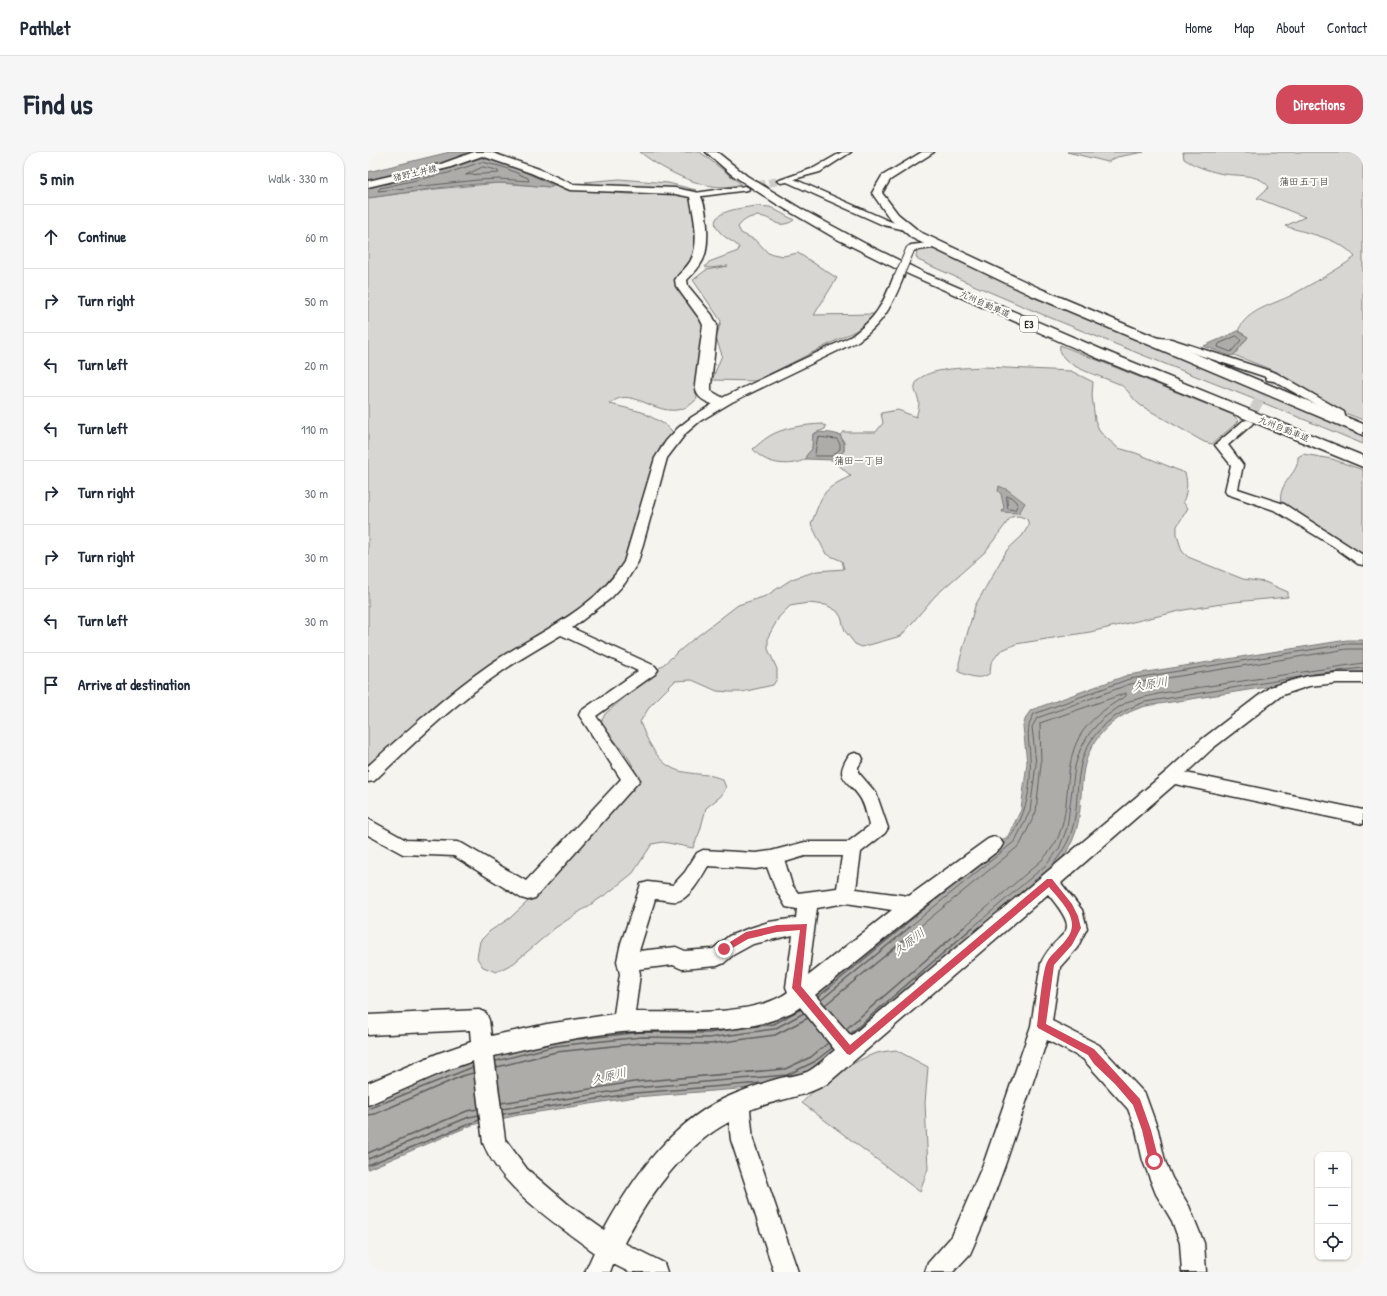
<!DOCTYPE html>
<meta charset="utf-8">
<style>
:root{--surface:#fff;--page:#f6f6f7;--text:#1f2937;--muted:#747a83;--line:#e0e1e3;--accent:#d1495b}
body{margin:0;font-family:"Patrick Hand","Klee One",sans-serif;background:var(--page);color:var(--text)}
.controls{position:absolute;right:12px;bottom:12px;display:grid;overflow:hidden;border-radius:8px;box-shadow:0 1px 3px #0004}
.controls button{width:36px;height:36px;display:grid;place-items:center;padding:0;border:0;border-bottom:1px solid var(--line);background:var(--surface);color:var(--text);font:20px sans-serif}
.stop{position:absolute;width:12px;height:12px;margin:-9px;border:3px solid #d1495b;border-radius:50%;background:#fff}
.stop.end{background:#d1495b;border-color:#fff;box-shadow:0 1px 4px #0008}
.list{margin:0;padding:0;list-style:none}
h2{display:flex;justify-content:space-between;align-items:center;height:52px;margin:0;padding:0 16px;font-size:17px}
h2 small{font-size:13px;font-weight:400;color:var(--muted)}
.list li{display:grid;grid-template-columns:26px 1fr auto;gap:12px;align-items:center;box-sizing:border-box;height:64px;padding:0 16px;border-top:1px solid var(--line)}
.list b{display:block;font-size:15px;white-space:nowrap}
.list em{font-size:13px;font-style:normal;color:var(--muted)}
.icon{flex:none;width:22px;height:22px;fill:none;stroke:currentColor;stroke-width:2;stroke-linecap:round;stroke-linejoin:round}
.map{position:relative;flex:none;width:995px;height:1120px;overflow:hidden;border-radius:16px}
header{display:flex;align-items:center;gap:24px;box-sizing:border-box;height:56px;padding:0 20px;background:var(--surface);border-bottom:1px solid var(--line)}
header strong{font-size:19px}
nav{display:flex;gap:22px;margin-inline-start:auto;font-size:14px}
.intro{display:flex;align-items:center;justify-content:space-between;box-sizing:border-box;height:96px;padding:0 24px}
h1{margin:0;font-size:28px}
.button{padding:10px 18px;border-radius:16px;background:var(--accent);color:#fff;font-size:14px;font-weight:700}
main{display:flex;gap:24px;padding:0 24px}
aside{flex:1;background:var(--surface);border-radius:16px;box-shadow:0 1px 3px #0004}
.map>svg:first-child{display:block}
.green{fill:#d7d6d2;stroke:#81807e}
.water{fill:#adaca9;stroke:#797877}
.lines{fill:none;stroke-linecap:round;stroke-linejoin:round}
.shore-far1{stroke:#5f5f5d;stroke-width:1}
.shore{stroke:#5f5f5d;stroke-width:1.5}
.street-tunnel-far1{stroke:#cdccc8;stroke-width:8;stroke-dasharray:8 4;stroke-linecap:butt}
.street-tunnel{stroke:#cdccc8;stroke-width:10;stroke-dasharray:10 5.5;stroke-linecap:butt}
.street-casing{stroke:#2b2b2b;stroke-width:3}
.secondary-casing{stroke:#2b2b2b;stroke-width:3}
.highway-casing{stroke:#2b2b2b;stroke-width:3}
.street{fill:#fdfcf7;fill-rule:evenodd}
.secondary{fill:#fdfcf7;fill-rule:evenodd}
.highway{fill:#fdfcf7;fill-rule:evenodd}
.street-bridge-casing{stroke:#2b2b2b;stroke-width:10;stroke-linecap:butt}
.street-bridge{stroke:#fdfcf7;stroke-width:8}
.route{fill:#d1495b}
.labels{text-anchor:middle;stroke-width:4;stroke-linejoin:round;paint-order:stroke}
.far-street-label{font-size:9px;fill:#2b2b2b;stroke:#fdfcf7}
.far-neighbourhood-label{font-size:10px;fill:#2b2b2b;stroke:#fdfcf7}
.shield{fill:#fdfcf7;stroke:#6a6a68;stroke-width:1}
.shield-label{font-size:10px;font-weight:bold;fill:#2b2b2b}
.water-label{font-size:12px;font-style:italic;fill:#585857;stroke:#fdfcf7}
</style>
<header>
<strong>Pathlet</strong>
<nav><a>Home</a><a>Map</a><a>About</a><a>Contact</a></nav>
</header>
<div class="intro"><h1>Find us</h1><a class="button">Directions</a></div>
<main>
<aside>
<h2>5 min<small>Walk · 330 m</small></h2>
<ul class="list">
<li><svg class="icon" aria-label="ahead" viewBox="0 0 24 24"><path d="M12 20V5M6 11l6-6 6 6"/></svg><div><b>Continue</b></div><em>60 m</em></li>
<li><svg class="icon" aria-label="right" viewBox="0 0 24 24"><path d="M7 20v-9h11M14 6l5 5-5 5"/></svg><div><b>Turn right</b></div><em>50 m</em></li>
<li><svg class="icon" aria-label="left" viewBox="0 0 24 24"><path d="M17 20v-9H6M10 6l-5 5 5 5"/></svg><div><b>Turn left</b></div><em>20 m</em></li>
<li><svg class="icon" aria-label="left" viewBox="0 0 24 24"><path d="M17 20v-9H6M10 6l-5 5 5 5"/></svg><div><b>Turn left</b></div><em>110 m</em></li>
<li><svg class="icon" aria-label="right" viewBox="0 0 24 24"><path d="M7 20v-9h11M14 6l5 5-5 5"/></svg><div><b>Turn right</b></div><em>30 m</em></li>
<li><svg class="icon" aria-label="right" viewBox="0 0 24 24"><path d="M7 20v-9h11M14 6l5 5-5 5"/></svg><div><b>Turn right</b></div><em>30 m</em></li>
<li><svg class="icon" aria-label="left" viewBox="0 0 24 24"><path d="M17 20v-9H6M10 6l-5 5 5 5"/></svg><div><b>Turn left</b></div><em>30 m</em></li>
<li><svg class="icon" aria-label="arrive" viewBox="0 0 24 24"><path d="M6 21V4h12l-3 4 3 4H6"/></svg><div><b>Arrive at destination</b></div></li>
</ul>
</aside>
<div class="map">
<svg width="995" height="1120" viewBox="0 0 995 1120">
<rect width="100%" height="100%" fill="#f5f4ef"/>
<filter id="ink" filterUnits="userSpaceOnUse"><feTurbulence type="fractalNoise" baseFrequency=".025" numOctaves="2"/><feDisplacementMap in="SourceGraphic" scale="8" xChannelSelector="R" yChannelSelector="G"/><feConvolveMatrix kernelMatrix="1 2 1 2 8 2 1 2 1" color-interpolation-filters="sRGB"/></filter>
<g filter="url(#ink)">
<g class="green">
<path d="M 272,0 L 332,0 L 373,32 C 342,43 297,20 272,0 Z"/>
<path d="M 699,0 L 776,0 L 749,5 L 740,10 Z"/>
<path d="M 815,0 L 995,0 L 995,268 L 954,252 L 909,220 L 866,203 L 880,185 L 870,179 C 879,157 905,153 924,143 C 945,131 968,119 987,105 C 972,86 940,82 917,74 L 937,65 L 889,46 L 901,35 C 890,20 866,25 851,21 C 838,18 827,14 816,7 Z"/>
<path d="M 251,27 L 300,31 L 328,38 L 234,34 L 217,30 Z"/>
<path d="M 131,31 L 182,35 L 185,33 C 210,39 236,40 261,42 C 281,43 307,37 325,48 L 327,100 L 325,108 L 312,123 C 317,131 338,163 339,169 C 340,195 325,222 329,247 C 297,280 266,228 242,252 L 274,260 L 298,273 L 306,281 L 293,293 L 286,311 L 254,415 L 241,433 L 217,454 L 25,592 L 0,614 L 0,46 L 68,37 Z"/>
<path d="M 388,54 L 402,55 L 426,68 C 422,71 416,73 411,72 C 408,72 406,69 403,68 C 391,61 378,64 370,75 L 373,81 L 389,89 L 400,101 L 415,104 L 430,101 L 469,126 L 446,163 L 508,162 L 489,178 L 388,229 L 344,228 L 354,203 L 348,186 L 353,169 L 325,128 L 338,118 L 360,114 L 342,116 L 337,115 L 341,110 L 370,99 L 371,95 C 365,89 356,86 351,79 C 335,59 375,56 388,54 Z"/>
<path d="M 566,96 L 639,132 L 995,281 L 995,292 C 847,229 696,176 550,108 L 548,104 L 549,100 L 552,97 Z"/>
<path d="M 692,193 L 865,263 L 871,269 L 844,292 L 836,290 L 772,253 C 764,247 761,238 753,233 C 739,225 687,215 692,193 Z"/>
<path d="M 617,215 L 703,219 L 725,230 L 724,244 L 727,268 L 732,280 L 750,296 L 768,301 L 817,321 C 820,331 819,341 815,350 L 820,356 L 809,374 L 809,383 L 814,399 L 820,405 L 875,427 L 897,430 L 920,440 L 920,445 L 866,450 L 816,458 L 722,480 L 648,492 L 632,499 L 623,511 L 622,521 C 612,529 602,524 591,520 L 591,511 L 607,454 L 639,398 L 654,384 L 661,373 L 659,367 L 651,364 L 643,365 L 617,400 L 567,444 L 533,484 L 494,495 L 487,492 L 477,479 L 473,465 L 469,459 L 458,453 L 440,451 L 422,454 L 411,465 L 400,485 L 400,497 L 409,517 L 409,527 L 405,533 L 374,540 L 361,540 L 349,539 L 324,528 L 307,529 L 282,554 L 272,570 C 278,586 288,608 304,616 C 309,619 316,620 322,621 C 334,623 344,622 355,628 L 358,636 L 353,644 L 338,656 L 332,679 L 325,696 L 295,690 L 284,692 L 265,721 L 240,741 L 187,776 L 146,811 L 128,820 L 115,815 L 109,806 L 112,789 L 122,779 L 142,766 L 184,727 L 268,631 C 270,607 243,589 233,570 L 237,562 L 323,489 L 370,453 L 398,444 L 424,427 L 449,419 L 476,417 L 474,409 L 458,402 L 443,372 C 455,343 452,338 483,324 L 465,308 L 476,299 L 476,291 L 472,283 L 475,280 L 508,280 L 515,271 L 513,261 L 530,258 L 548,265 C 550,259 552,252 550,246 C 549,242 546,239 547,234 C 551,215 600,216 617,215 Z"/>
<path d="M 454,272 L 458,274 L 457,277 L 445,282 L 444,297 L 438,304 L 438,307 C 421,316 396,312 385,297 C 390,293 395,288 400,285 C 415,275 437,273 454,272 Z"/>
<path d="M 935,302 L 964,307 L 995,318 L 995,405 L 974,389 L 913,353 C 909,329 931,323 930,305 Z"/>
<path d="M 528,898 L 560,915 L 557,951 L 560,1017 L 552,1040 L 434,951 C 446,936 484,910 503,903 C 510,900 520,899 528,898 Z"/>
</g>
<g class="water">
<path d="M 82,0 L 110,0 L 67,14 L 0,29 L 0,20 Z"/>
<path d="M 113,6 L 137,11 L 185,33 L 182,35 C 165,34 148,31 131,31 C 87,32 43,40 0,46 L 0,35 L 79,17 Z"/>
<path d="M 870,179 L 880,185 L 866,203 L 862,204 L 836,194 Z"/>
<path d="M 450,280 L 463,281 L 472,283 L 476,291 L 476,299 L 465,308 L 438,307 L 438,304 L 444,297 L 445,282 Z"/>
<path d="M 631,334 L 640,338 L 657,351 L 651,361 L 634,360 L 636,356 L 633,342 L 630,339 Z"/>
<path d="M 979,488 L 995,488 L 995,520 L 778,554 C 748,562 723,584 716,616 C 712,636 714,659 708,679 C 703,695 695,706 685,719 L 451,918 L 422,932 L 370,937 L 267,945 L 151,963 L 104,973 L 0,1017 L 0,948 L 89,910 L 185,886 L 274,876 L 370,873 L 405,868 L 430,854 L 640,684 L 653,658 L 659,611 L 655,574 L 658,565 L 663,558 L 760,523 Z"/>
</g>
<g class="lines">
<g class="shore-far1">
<path d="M 114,10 L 135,15 L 160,26 L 161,29 L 131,27 L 110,28 L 10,39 L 12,36 L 80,21 Z"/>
<path d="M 115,15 L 129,18 L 131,21 L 98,23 Z"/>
<path d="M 869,184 L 873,188 L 863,200 L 850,195 L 851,192 Z"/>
<path d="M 450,285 L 469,287 L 472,292 L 472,297 L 464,304 L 447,304 Z"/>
<path d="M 639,344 L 643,345 L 650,352 L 647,358 L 640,357 Z"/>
<path d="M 945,522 L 995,516"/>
<path d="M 635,693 C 658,670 664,636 662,604 C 661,589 657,576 666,562 L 761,527 L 979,492 L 995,492"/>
<path d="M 683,715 C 692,703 700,692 704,678 C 710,658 708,637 712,617 C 718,582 745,561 777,550 L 938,524"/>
<path d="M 533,776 L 591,729"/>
<path d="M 540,776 L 647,689 L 662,659 L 668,612 L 664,575 L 669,566 L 762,532 L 979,497 L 995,497"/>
<path d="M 550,776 L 652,693 L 668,660 L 673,612 L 672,571 L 758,541 L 758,544 C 742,553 726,564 715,579 C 694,609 704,647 692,680 C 689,691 681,700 674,708 L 595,776"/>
<path d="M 604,776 L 679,712 L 691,697 L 699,676 L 707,614 L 712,598 L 721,582 L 733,568 L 748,557 L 761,549 L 794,541 L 995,511"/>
</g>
<g class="shore">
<path d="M 450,845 L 535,775"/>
<path d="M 453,848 L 542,775"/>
<path d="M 457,853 L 552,775"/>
<path d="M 374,876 L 406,872 L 433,857"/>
<path d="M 478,877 L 596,775"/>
<path d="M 482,882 L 605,775"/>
<path d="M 212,887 L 274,880 L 341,881 L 365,877"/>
<path d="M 128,909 L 187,894 L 274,885 L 341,886 L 406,877 L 436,861"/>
<path d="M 129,915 L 188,900 L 274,891 L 342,892 L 407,883 L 440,866"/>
<path d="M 133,951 L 266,930 L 417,917 L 443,905 L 460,891"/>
<path d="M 0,957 L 105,915"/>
<path d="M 134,957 L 266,936 L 419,923 L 446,910 L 464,896"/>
<path d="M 135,962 L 267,941 L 394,931"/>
<path d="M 0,963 L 7,962 L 94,924 L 105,921"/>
<path d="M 0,1001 L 99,959 L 110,957"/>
<path d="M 0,1007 L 101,965 L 111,963"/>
<path d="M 0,1013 L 111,968"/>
</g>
<path class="street-tunnel-far1" d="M 377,36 L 410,29"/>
<path class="street-tunnel" d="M 879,271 L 903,226"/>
<g class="street-casing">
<g id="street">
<path d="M 474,0 L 483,0 L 452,20 L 426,27 L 521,69 L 542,75 L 542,79 L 515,73 L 419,30 L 413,31 L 409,29 L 446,16 Z"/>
<path d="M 377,34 L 381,36 L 380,38 L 327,45 L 323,43 L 327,41 Z"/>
<path d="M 569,90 L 573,93 L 572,95 L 543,99 L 539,96 L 543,93 Z"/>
<path d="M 531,121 L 536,124 C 524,153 516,171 490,189 L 364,250 L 332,269 L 318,281 L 299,306 L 270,410 L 257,431 L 243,446 L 204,476 L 287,514 L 290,518 L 287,522 L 228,564 L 272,628 L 167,746 L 160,748 L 153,746 L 86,704 L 35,702 L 0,683 L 0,667 L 38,688 L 89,690 L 95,692 L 158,729 L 253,627 L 211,563 L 213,559 L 270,519 L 193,483 C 173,495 153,506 133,520 C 87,551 47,590 6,629 L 0,630 L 0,614 C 39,579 78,543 121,513 C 169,480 224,461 256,410 L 287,306 L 298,289 L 310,276 L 324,265 L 356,245 L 482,185 C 508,167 515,152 526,124 Z"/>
<path d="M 780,185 L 803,187 L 908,221 L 976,260 L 978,268 L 972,271 L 968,270 L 966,263 L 906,229 L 899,228 L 898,225 L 798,192 L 776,190 L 775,188 Z"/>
<path d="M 879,268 L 883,269 L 885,271 L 883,273 L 860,293 L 875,313 L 870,337 L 916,352 L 995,403 L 995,413 L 990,412 L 965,394 L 906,358 L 859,342 L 857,339 L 863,313 L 847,293 L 875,269 Z"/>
<path d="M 969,521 L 995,521 L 995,531 L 969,531 L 941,534 L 914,543 L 845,596 L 818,621 L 995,658 L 995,672 L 807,632 L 693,731 L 714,758 L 719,776 L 709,796 L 692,815 L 684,869 L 731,893 L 777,942 L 790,978 L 797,1009 L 804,1026 L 821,1054 L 836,1091 L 838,1120 L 814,1120 L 812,1091 L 804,1069 L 788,1042 L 775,1009 L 768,978 L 760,957 L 715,907 L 679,888 L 638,1010 L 618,1065 L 602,1102 L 585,1120 L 557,1120 L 560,1111 L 584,1084 L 616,1010 L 663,874 L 673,811 C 690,774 718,788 680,742 L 460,931 C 437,946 407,947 382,958 L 385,988 L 430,1120 L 406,1120 L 363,988 L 361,970 C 314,995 280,1045 256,1091 L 296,1111 L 299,1120 L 261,1120 L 245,1112 L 242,1120 L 217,1120 L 226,1100 C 187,1071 134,1037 115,991 L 105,909 L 82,917 L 0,953 L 0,931 L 71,901 L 103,890 L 102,878 L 0,883 L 0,863 L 111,858 L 118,861 L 121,868 L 123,884 L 179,872 L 246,862 L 252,822 L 249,809 L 253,791 L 273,732 L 280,730 L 305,733 L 317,720 L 329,701 L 335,698 L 388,701 L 403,699 L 437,690 L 480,690 L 501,674 C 499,664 497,652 491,644 C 478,626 466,626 481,603 L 487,601 L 493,603 L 495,607 L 490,615 L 490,620 L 508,641 L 520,676 L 517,681 L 493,700 L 488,737 L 541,744 L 620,687 L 626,685 L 632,687 L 635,692 L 632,697 L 551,759 L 447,843 L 483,884 L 798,620 L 833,588 L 902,535 L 940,524 ZM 437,704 L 474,704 L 469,736 L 430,741 L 424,733 L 417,710 ZM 340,714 L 388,717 L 399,715 L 407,736 L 418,755 L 429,757 L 428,766 L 401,770 L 379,777 L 361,784 L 345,797 L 317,799 L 308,795 L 271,799 L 287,747 C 294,747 302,750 309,749 C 322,747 334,724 340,714 ZM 478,751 L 524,758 L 440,824 L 449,756 ZM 425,783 L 418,835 L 420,840 C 387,865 308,860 267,860 L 272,822 L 271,817 L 305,813 L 314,817 L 349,814 L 356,811 L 365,803 L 385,792 ZM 432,855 L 467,898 C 458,905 449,915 439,920 C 429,924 419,924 409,927 C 395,931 382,936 369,941 C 308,964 266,1023 236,1078 L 201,1053 L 159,1017 L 137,987 L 126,904 C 168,894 211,884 254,880 C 306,875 358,885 408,867 C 416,863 425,861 432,855 Z"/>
</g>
</g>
<g class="secondary-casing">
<g id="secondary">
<path d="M 106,0 L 122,0 L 171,17 L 204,32 L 307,36 L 331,41 C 340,54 342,94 335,108 C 331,116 325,122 319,128 L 320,134 L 344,163 L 349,173 L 343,233 L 343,239 L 357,247 L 360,250 L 357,253 C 349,255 335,250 330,243 C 328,240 328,236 327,233 L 335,173 L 332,167 L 308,134 L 307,128 C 311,121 319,116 323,108 C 332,90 326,64 322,45 L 307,42 L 202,38 L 163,21 L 114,4 L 80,16 L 0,35 L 0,29 L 73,12 Z"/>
<path d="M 554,0 L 566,0 L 522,28 L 514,41 L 530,62 L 552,80 L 673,137 L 995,272 L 995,283 L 663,143 L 544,86 L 522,67 L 504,41 L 514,24 Z"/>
</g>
</g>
<g class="highway-casing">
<path id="highway" d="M 338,0 L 349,0 L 379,24 L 435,58 L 496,91 L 559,122 L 737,199 L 995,304 L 995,315 L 727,205 L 529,117 L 467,86 L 407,51 L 363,22 Z"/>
</g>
<use href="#street" class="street"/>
<use href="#secondary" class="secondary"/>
<use href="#highway" class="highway"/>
<g class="street-bridge-casing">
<path id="street-bridge" d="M 531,124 L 542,98"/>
</g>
<use href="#street-bridge" class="street-bridge"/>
</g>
</g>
<path class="route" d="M 679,727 L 684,727 L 704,752 L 710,764 L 713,776 L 704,793 L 686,813 L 678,872 L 726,897 L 772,947 L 783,978 L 791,1009 L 786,1014 L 781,1009 L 774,978 L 765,953 L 747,932 L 726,912 L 720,903 L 670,876 L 669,874 C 671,859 674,821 679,810 C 683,802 692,796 697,789 C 715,769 694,751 681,735 L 482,903 L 479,902 L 424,836 L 432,778 L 409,780 L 380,787 L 356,801 L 352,797 L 354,795 L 378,780 L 409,773 L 439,772 L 433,834 L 482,893 Z"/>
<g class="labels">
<g class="far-street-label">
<text transform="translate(47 21) rotate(-13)" y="3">猪野土井線</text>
<text transform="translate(617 152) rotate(24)" y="3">九州自動車道</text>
<text transform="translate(916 277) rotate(22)" y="3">九州自動車道</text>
</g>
<g class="far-neighbourhood-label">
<text x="936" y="33">蒲田五丁目</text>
<text x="491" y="312">蒲田一丁目</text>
</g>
<rect class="shield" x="652" y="164" width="18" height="16" rx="3"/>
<g class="shield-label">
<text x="661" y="176">E3</text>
</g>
<g class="water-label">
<text transform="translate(782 532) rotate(-9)" y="4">久原川</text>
<text transform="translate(541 790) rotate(-37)" y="4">久原川</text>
<text transform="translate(241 924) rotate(-13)" y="4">久原川</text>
</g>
</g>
</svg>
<div class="controls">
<button>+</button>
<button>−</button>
<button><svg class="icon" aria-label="locate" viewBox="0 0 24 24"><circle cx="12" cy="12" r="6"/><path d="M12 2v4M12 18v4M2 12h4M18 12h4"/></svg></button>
</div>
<div class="stop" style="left:786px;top:1009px"></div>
<div class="stop end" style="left:356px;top:797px"></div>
</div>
</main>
